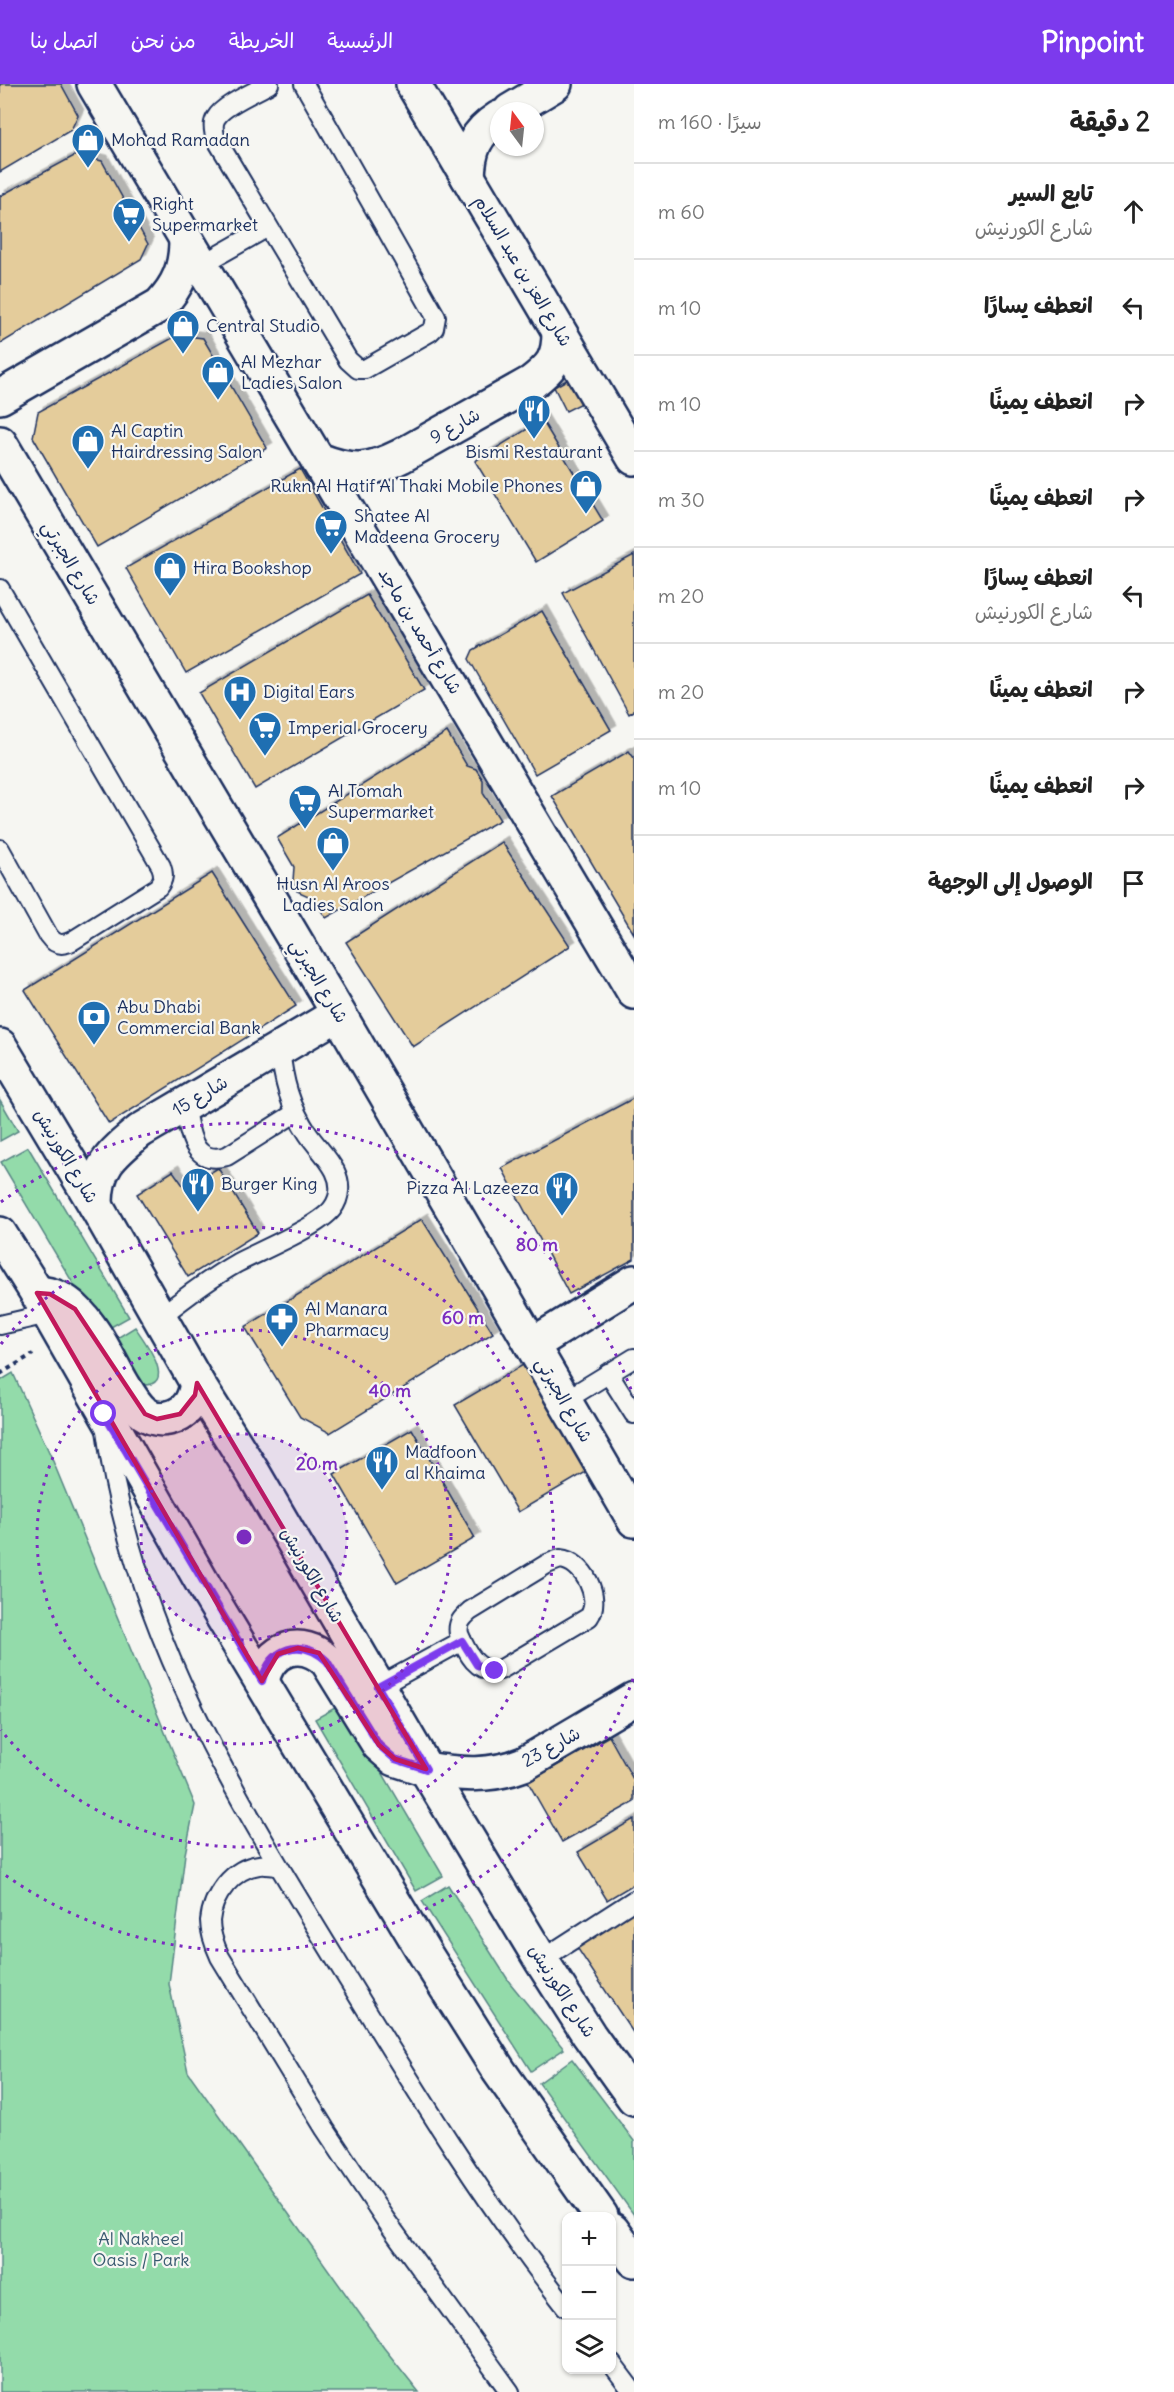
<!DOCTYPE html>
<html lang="ar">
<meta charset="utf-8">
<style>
:root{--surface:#fff;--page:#f6f6f6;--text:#222;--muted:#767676;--line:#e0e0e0;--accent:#7c3aed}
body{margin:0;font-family:Delius,"Playpen Sans Arabic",sans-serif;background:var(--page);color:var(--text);direction:rtl}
.controls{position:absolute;right:18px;bottom:18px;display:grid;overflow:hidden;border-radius:12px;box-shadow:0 2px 4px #0004}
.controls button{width:54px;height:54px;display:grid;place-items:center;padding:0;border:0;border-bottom:2px solid var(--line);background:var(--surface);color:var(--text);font:30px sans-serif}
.compass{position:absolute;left:490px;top:18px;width:54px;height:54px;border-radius:50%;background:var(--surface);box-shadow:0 2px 4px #0004;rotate:345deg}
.stop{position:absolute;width:18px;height:18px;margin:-14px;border:4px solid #7c3aed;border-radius:50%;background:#fff}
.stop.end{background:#7c3aed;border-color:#fff;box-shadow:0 2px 6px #0008}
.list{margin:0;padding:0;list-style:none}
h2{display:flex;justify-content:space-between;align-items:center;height:78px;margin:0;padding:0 24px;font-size:26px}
h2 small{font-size:20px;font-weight:400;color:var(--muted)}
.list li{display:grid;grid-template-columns:39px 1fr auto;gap:18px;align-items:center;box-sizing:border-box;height:96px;padding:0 24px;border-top:2px solid var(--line)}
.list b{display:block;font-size:22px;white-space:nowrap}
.list p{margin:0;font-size:20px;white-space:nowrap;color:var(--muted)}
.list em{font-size:20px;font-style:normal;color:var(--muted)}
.icon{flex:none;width:33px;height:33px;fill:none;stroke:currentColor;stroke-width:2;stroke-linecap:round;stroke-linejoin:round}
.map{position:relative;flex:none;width:634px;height:2308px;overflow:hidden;direction:ltr}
header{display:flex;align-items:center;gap:36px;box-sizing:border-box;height:84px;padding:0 30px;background:var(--accent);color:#fff}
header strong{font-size:28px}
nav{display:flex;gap:33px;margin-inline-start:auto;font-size:21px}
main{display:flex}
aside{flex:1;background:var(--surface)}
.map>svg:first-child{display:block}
.green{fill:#93dbaa;stroke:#578584;stroke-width:1.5}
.building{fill:#e4cc9b;stroke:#1b2f5e;stroke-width:1.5;filter:url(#shadow)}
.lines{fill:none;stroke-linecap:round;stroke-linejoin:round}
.service-casing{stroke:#1b2f5e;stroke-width:22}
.minor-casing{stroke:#1b2f5e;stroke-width:38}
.secondary-casing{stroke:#1b2f5e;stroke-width:38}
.path{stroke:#1b2f5e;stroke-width:4;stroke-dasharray:4.5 4.5;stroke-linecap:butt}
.service{stroke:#f6f6f2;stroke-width:18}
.minor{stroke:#f6f6f2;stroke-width:33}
.secondary{stroke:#f6f6f2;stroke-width:33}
.route{stroke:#7c3aed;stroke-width:8}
.marked{fill:#c2185b;fill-opacity:0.2;stroke:#c2185b;stroke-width:4.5;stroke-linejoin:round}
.ring{fill:none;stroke:#7b2cbf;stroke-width:3;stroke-dasharray:3 6}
.labels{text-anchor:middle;stroke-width:4.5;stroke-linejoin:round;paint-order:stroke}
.poi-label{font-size:18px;fill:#1b2f5e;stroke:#f6f6f2;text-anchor:start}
.street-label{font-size:18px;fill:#1b2f5e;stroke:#f6f6f2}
.park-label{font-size:18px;fill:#395a71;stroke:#f6f6f2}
.centre{fill:#7b2cbf;stroke:#f6f6f2;stroke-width:3}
.ring-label{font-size:18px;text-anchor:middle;font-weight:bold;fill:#7b2cbf;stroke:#f6f6f2;stroke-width:4.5;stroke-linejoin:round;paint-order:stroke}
</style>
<header>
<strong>Pinpoint</strong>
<nav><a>الرئيسية</a><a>الخريطة</a><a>من نحن</a><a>اتصل بنا</a></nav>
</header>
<main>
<aside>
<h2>2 دقيقة<small>سيرًا · 160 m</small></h2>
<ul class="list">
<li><svg class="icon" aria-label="ahead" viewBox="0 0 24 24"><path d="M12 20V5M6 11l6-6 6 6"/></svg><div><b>تابع السير</b><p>شارع الكورنيش</p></div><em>60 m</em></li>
<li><svg class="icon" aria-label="left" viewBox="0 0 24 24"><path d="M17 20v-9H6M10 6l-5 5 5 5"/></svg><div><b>انعطف يسارًا</b></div><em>10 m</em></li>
<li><svg class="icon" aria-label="right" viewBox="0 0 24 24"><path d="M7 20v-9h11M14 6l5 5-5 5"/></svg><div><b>انعطف يمينًا</b></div><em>10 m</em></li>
<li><svg class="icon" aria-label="right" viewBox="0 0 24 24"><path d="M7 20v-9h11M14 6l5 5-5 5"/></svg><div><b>انعطف يمينًا</b></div><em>30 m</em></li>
<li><svg class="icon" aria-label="left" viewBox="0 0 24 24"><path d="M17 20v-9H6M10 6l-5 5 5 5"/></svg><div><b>انعطف يسارًا</b><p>شارع الكورنيش</p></div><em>20 m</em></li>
<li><svg class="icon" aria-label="right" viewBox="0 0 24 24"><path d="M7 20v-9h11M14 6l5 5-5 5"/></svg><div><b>انعطف يمينًا</b></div><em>20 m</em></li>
<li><svg class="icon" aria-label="right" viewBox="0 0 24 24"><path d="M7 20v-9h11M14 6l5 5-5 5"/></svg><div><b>انعطف يمينًا</b></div><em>10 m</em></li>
<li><svg class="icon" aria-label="arrive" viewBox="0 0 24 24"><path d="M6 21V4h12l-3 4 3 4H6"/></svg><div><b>الوصول إلى الوجهة</b></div></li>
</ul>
</aside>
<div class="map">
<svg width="634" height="2308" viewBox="0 0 634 2308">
<defs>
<filter id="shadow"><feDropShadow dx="5.5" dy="-5.5" stdDeviation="0" flood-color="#0004"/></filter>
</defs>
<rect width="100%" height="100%" fill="#f6f6f2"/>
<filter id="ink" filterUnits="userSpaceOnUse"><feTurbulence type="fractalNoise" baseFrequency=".0167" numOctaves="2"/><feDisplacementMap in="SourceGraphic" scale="12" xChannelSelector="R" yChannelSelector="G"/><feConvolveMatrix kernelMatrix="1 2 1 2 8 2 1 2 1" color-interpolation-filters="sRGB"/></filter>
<g filter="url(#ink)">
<g class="green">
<path d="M 0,1016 L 18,1047 L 0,1057 Z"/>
<path d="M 28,1063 L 129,1233 L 102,1248 L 1,1078 Z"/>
<path d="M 135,1243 C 143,1255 180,1303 141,1301 L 109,1259 Z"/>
<path d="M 13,1289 L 50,1370 L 195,1721 L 185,1770 L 169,1900 L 188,1988 L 384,2264 L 419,2308 L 0,2308 L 0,1297 Z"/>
<path d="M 342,1620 L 443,1792 L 416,1807 L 315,1635 Z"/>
<path d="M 448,1801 L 510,1899 L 564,1965 L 531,1987 L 422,1817 Z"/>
<path d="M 572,1975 L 634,2057 L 634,2131 L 539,1999 Z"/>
</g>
<g class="building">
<path d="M 0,0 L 61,0 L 78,31 L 71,46 L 0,88 Z"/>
<path d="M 76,71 L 102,77 L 148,160 L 141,175 L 0,260 L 0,112 Z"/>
<path d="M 178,251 L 203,254 L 267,364 L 97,463 L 33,353 L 38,328 Z"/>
<path d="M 572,293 L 584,318 L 566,327 L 554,303 Z"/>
<path d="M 542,336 L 603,437 L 536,478 L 475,377 Z"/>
<path d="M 300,385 L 360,490 L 186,589 L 126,484 Z"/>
<path d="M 634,471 L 634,627 L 629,630 L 563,509 Z"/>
<path d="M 367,511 L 424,606 L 255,705 L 199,609 Z"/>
<path d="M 542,527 L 611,646 L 535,690 L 469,575 L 473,566 Z"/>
<path d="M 447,648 L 467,682 L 476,685 L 483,696 L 483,709 L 500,736 L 326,834 L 313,814 L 297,807 L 293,797 L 294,783 L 277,754 Z"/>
<path d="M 629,667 L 634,674 L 634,850 L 552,712 Z"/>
<path d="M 502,758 L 570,862 L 413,963 L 346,858 Z"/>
<path d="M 212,789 L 296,922 L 109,1040 L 25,906 Z"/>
<path d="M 634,1014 L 634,1175 L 569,1210 L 502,1084 Z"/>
<path d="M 218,1084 L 258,1149 L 188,1193 L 137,1110 L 173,1087 L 185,1104 Z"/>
<path d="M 422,1135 L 493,1249 L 330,1349 L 300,1333 L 245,1243 Z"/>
<path d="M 523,1281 L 586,1388 L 518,1428 L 455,1321 Z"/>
<path d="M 412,1345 L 475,1454 L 397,1499 L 334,1390 Z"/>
<path d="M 609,1652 L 634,1697 L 634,1718 L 562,1758 L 528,1698 Z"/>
<path d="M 634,1735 L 634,1800 L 607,1816 L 578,1768 Z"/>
<path d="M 634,1824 L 634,1950 L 576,1862 Z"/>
</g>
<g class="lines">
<g class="service-casing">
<g id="service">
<path d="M 269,0 C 255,8 223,21 216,34 C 212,40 214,46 215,53 L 348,276 L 358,285 L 365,285 L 430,248 L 434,244 L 436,233 L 304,0"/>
<path d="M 201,181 L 268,143"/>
<path d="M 0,505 L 161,782 C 164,790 164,795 158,803 L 72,857 C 62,862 55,861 48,851 L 0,765"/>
<path d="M 184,1022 C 190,1047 191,1082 227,1072 L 295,1029"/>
<path d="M 159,1234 C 184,1214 209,1195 237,1179 C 260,1167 318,1143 332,1125 C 341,1113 341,1099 335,1087 C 328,1073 316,1062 308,1050 C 290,1023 283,996 280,964"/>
<path d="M 0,1241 L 48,1230"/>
<path d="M 608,1289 L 634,1330"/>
<path d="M 564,1317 L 634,1274"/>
<path d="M 106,1346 C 133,1553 245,1728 352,1902 C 419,2012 487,2122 566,2223"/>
<path d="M 560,1475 C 584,1477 602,1514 589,1533 L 500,1586 C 477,1590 467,1569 459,1550 C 457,1539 462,1534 470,1527 L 547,1480 Z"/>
<path d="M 378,1603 L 462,1557"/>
<path d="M 278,1782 C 272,1782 265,1780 259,1781 C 233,1784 212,1812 210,1837 C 210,1850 215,1862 220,1873 L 325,2045 L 385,2135 L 510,2308"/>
<path d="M 541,1876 L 634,1816"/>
<path d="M 612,2280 L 633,2308"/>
</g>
</g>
<g class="minor-casing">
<g id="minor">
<path d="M 94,0 L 634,908"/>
<path d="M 413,0 L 634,374"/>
<path d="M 510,27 L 555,0"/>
<path d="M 468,93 C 469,65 475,49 499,34"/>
<path d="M 0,313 L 160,221 C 179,201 186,183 186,156"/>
<path d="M 0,359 C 113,550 228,740 340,932 C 437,1100 535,1268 634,1436"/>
<path d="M 319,376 C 352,389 369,388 401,372 L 531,299 C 552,283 559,275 559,248"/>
<path d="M 96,1122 C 95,1083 112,1070 140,1047 L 338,930"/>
<path d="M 532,1261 L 634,1198"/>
<path d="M 426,1685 C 461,1691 491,1693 524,1680 L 634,1615"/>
</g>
</g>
<g class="secondary-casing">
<g id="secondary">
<path d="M 0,962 L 96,1122 L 197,1299 L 254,1390 L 426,1685 L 541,1876 L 589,1951 L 634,2014"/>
<path d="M 0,1150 L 37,1209 L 210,1512 L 427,1873 L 499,1987 L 601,2132"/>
<path d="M 37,1209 C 52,1210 63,1214 74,1225 C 95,1244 108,1275 122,1299 C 128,1309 135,1322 144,1329 C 154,1336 165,1336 175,1332 C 190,1326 195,1313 197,1299"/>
<path d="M 262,1597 C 269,1564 301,1553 327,1577 L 379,1661 L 395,1675 L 426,1685"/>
<path d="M 612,2146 L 634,2176"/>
</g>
</g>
<path class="path" d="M 0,1290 L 33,1270"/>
<use href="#service" class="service"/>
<use href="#minor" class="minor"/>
<use href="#secondary" class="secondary"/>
</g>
</g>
<g class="lines" filter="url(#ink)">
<path class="route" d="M 104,1330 L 262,1597 C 270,1563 301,1553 327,1577 L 379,1661 L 395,1675 L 426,1685 L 378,1603 L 462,1557 L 477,1581 L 495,1587"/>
</g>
<path class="marked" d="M 37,1209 L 50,1210 L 75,1225 L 145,1330 L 157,1335 L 180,1330 L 195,1311 L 197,1299 L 426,1685 L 395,1675 L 379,1661 L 319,1569 L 298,1564 L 278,1570 L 262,1597 Z"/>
<circle cx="244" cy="1453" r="103" fill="#7b2cbf" fill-opacity=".12"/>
<g class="ring">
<circle cx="244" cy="1453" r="103"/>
<circle cx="244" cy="1453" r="207"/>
<path d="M1 1260A310 310 0 1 1 1 1646"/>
<path d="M633 1595A414 414 0 0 1 1 1788M1 1118A414 414 0 0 1 633 1311"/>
</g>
<defs>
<g id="shop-pin" transform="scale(1.725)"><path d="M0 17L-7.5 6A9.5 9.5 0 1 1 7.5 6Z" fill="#1f6fb2" stroke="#f6f6f2"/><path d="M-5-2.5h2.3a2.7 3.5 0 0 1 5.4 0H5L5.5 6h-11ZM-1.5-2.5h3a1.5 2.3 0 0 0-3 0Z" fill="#fff"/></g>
<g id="supermarket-pin" transform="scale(1.725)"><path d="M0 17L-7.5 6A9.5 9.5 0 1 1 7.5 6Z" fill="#1f6fb2" stroke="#f6f6f2"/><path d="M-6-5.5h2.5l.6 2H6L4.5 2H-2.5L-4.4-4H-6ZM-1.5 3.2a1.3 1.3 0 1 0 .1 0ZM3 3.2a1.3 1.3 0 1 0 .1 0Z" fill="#fff"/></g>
<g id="restaurant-pin" transform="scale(1.725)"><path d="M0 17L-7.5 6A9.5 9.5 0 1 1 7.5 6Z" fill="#1f6fb2" stroke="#f6f6f2"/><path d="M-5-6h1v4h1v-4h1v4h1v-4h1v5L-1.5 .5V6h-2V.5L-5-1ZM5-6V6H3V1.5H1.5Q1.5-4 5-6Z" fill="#fff"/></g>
<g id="hospital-pin" transform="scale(1.725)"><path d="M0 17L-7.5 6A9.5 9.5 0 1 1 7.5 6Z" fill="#1f6fb2" stroke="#f6f6f2"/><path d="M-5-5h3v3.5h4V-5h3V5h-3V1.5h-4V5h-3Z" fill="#fff"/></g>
<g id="bank-pin" transform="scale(1.725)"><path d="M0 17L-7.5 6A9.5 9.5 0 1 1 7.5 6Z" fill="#1f6fb2" stroke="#f6f6f2"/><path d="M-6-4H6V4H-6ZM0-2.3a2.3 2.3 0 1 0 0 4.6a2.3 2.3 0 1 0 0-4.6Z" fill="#fff"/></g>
<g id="pharmacy-pin" transform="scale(1.725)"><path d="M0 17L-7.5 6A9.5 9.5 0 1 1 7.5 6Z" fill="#1f6fb2" stroke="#f6f6f2"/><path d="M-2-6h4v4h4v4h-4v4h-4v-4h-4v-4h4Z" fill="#fff"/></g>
</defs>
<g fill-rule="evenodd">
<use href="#shop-pin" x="88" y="56"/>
<use href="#supermarket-pin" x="129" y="130"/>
<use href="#shop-pin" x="183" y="242"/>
<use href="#shop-pin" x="218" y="288"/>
<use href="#restaurant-pin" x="534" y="327"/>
<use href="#shop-pin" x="88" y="357"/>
<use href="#shop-pin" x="586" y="402"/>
<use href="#supermarket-pin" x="331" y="442"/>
<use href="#shop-pin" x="170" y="484"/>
<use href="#hospital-pin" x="240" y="608"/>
<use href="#supermarket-pin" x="265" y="644"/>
<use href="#supermarket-pin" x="305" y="717"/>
<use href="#shop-pin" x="333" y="759"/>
<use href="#bank-pin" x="94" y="933"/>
<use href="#restaurant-pin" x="198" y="1100"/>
<use href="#restaurant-pin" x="562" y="1104"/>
<use href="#pharmacy-pin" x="282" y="1235"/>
<use href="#restaurant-pin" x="382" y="1378"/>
</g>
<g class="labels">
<g class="poi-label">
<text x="111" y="62">Mohad Ramadan</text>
<text x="152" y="126">Right<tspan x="152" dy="21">Supermarket</tspan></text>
<text x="206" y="248">Central Studio</text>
<text x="241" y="284">Al Mezhar<tspan x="241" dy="21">Ladies Salon</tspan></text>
<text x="111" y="353">Al Captin<tspan x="111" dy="21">Hairdressing Salon</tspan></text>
<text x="534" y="374" text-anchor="middle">Bismi Restaurant</text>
<text x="563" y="408" text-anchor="end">Rukn Al Hatif Al Thaki Mobile Phones</text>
<text x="354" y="438">Shatee Al<tspan x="354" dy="21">Madeena Grocery</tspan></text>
<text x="193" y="490">Hira Bookshop</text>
<text x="263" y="614">Digital Ears</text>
<text x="288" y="650">Imperial Grocery</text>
<text x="328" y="713">Al Tomah<tspan x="328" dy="21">Supermarket</tspan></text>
<text x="333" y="806" text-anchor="middle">Husn Al Aroos<tspan x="333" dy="21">Ladies Salon</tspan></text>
<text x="117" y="929">Abu Dhabi<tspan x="117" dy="21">Commercial Bank</tspan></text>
<text x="221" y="1106">Burger King</text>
<text x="539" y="1110" text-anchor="end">Pizza Al Lazeeza</text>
<text x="305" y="1231">Al Manara<tspan x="305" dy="21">Pharmacy</tspan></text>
<text x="405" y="1374">Madfoon<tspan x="405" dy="21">al Khaima</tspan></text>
</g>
<g class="street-label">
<text transform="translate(523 187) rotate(59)" y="6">شارع العز بن عبد السلام</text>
<text transform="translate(455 342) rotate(-29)" y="6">شارع 9</text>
<text transform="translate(71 479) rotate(59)" y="6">شارع الجبرتي</text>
<text transform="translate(420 547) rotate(59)" y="6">شارع أحمد بن ماجد</text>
<text transform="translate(319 897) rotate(59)" y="6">شارع الجبرتي</text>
<text transform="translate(200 1012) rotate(-31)" y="6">شارع 15</text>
<text transform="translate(66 1072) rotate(59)" y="6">شارع الكورنيش</text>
<text transform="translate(564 1316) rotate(60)" y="6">شارع الجبرتي</text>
<text transform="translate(312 1491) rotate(60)" y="6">شارع الكورنيش</text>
<text transform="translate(551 1663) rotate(-29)" y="6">شارع 23</text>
<text transform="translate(562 1907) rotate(57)" y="6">شارع الكورنيش</text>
</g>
<g class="park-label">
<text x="141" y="2161">Al Nakheel<tspan x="141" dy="21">Oasis / Park</tspan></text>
</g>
</g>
<circle cx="244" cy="1453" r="9" class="centre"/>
<g class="ring-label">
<text x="537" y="1167">80 m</text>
<text x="463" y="1240">60 m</text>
<text x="390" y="1313">40 m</text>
<text x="317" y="1386">20 m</text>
</g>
</svg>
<div class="controls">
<button>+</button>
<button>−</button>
<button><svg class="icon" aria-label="layers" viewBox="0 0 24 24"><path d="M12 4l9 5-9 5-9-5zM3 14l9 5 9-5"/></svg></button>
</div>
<svg class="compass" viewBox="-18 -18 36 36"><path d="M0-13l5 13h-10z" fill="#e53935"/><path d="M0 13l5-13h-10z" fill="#767676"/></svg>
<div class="stop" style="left:104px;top:1330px"></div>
<div class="stop end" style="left:495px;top:1587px"></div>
</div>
</main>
